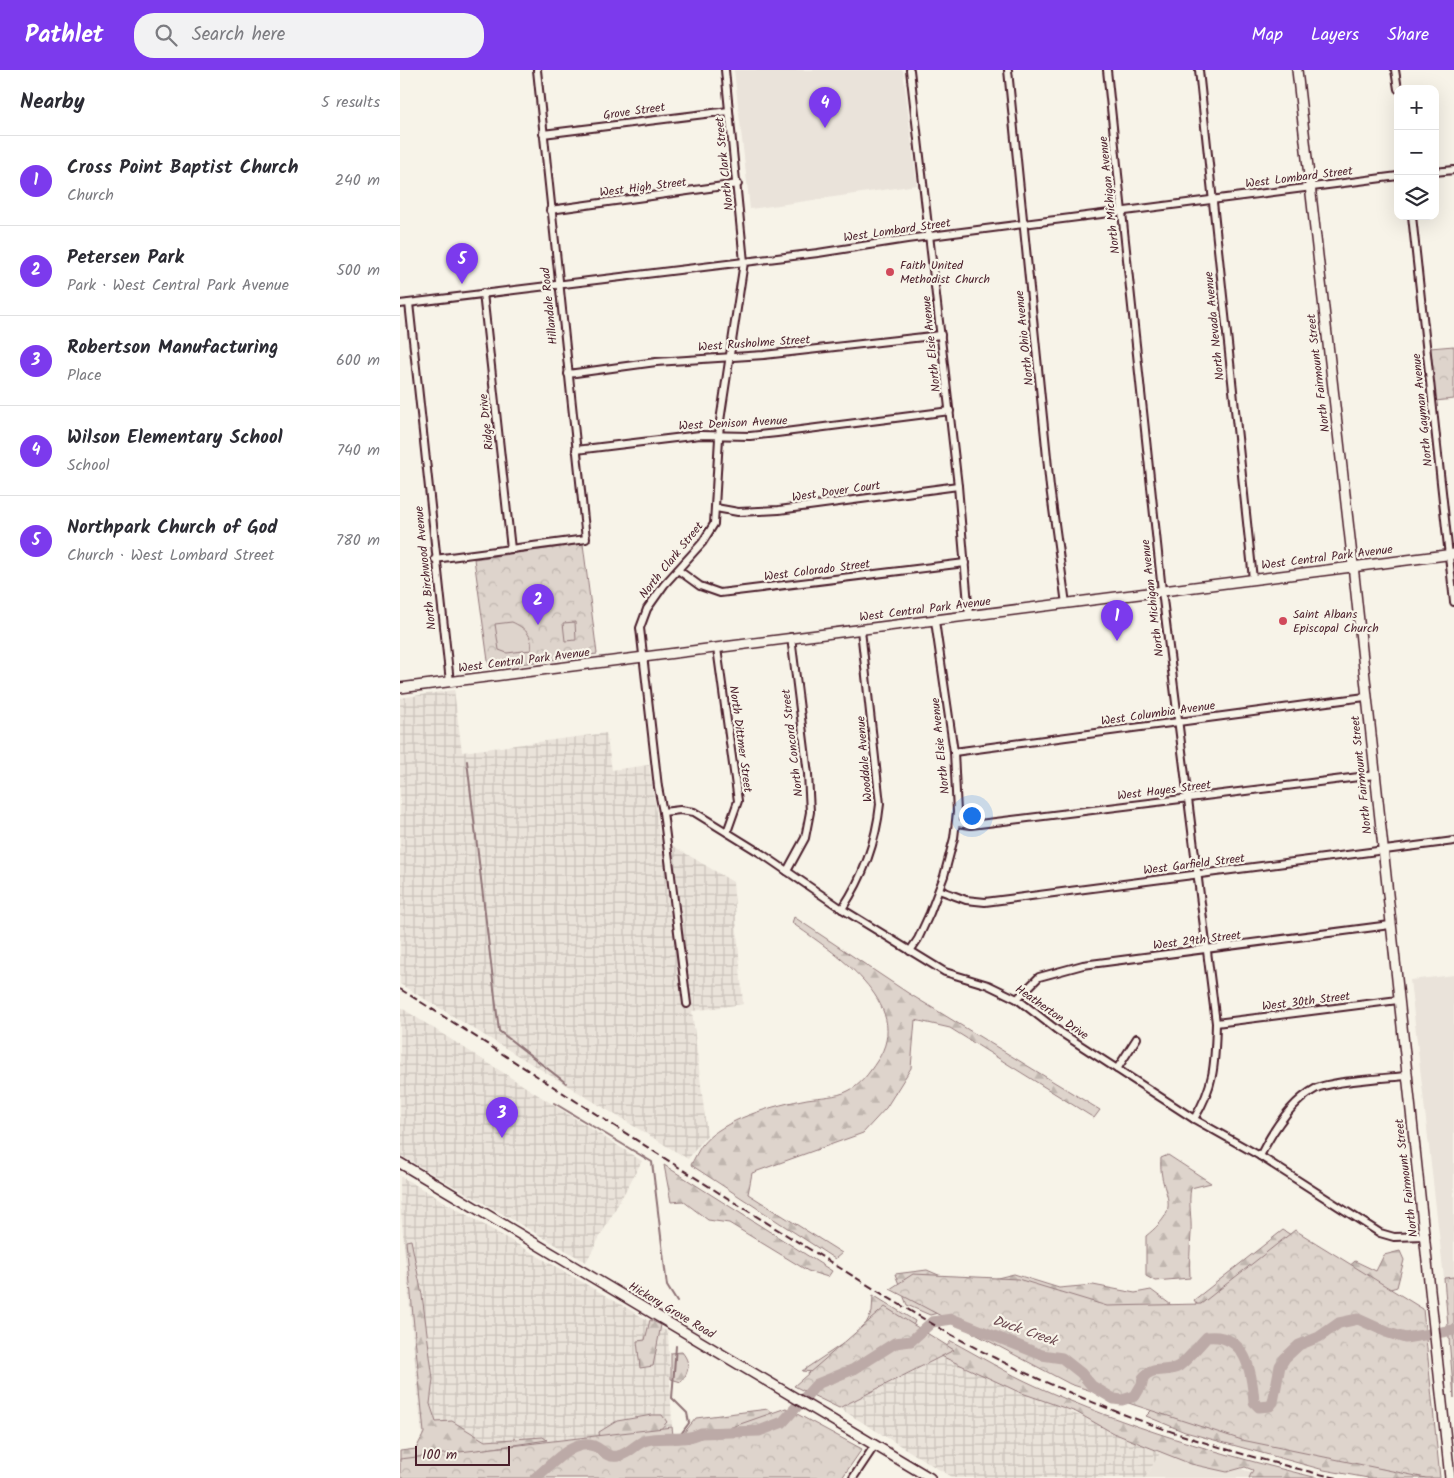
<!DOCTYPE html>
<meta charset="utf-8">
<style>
:root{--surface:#fff;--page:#f2f2f3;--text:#2b2b33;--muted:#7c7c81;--line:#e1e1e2;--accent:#7c3aed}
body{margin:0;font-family:Kalam,sans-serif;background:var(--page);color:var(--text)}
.controls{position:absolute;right:15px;top:15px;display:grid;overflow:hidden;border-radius:10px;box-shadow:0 5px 20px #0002}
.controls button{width:45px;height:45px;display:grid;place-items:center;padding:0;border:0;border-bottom:1px solid var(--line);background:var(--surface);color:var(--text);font:25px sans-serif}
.scale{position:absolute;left:15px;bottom:12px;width:95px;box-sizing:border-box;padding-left:5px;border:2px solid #4a1f2b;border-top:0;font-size:14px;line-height:18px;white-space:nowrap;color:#4a1f2b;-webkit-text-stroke:4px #f7f3e8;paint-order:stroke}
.you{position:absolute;left:571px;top:745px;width:18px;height:18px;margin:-12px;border:4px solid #fff;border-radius:50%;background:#1a73e8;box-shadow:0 0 0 8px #1a73e833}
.badge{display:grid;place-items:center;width:32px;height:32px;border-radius:50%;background:var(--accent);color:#fff;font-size:16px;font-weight:700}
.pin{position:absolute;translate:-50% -41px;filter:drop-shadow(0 1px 2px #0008)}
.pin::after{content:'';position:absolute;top:26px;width:18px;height:15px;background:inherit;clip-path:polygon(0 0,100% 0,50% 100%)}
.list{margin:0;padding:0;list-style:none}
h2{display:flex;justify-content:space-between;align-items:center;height:65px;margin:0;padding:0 20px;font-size:21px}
h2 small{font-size:16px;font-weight:400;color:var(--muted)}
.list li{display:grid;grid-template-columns:32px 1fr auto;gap:15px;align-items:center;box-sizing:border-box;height:90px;padding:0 20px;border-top:1px solid var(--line)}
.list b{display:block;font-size:19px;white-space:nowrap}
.list p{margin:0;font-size:16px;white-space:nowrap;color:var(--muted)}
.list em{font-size:16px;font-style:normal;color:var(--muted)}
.icon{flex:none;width:28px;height:28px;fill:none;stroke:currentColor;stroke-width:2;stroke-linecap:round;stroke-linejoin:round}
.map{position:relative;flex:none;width:1054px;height:1408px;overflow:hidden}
header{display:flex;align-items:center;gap:30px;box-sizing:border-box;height:70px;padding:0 25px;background:var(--accent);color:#fff}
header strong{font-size:24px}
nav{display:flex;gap:28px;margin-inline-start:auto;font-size:18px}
.search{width:350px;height:45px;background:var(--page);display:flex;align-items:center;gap:12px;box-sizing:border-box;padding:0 18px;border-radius:20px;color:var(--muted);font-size:19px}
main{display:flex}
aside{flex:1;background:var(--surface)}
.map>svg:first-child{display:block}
.built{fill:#eae3da}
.industrial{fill:url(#industrial-grid)}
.forest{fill:url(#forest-firs);stroke:#947a7c}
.park{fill:url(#park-crowns);stroke:#947a7c}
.pitch{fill:#ded4cc;stroke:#947a7c}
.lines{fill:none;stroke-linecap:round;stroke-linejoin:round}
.stream{stroke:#8e7275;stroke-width:2}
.river{stroke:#bcaaa7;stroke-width:11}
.street-casing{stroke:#4a1f2b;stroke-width:10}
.secondary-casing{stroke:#4a1f2b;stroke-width:12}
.street{stroke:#f7f3e8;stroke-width:6}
.secondary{stroke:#f7f3e8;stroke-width:9}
.rail{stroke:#4a1f2b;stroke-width:2;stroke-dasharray:8 4;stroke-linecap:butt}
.poi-dot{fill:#d1495b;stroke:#f7f3e8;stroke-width:2}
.labels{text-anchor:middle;stroke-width:4.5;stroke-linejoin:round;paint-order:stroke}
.street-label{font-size:12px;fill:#4a1f2b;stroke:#f7f3e8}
.poi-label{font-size:12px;fill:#4a1f2b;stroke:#f7f3e8;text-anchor:start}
.water-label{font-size:14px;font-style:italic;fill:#6c4950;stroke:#f7f3e8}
</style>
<header>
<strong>Pathlet</strong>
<div class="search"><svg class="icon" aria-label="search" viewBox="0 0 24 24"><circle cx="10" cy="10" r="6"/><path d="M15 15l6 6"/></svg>Search here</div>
<nav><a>Map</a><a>Layers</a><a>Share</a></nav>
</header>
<main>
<aside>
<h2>Nearby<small>5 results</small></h2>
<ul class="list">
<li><span class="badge">1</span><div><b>Cross Point Baptist Church</b><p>Church</p></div><em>240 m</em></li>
<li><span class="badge">2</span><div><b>Petersen Park</b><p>Park · West Central Park Avenue</p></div><em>500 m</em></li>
<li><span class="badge">3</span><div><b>Robertson Manufacturing</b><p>Place</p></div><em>600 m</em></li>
<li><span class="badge">4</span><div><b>Wilson Elementary School</b><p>School</p></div><em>740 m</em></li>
<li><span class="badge">5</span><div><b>Northpark Church of God</b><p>Church · West Lombard Street</p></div><em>780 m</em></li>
</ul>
</aside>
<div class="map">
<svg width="1054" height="1408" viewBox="0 0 1054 1408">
<defs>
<pattern id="industrial-grid" width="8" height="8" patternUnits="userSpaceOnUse" patternTransform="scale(1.25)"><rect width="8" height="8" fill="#eae3da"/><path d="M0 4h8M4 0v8" fill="none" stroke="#cac2bb"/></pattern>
<pattern id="forest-firs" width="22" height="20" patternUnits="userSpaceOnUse" patternTransform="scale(1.25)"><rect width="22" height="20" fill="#ded4cc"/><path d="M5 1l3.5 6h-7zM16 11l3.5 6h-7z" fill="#c0b6af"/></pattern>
<pattern id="park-crowns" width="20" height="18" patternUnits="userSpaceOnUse" patternTransform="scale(1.25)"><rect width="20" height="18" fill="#ded4cc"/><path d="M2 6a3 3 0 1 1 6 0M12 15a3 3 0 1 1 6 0" fill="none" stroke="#c0b6af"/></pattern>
</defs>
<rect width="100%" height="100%" fill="#f7f3e8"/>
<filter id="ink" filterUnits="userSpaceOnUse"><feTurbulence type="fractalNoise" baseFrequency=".02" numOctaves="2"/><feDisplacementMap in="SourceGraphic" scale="10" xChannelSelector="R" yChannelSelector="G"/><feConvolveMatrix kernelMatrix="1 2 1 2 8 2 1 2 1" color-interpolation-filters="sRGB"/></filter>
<g filter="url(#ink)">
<g class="built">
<path d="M 334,0 L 503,0 L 517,115 L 350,139 Z"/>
<path d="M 1054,905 L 1054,1207 L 1044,1208 L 1010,910 Z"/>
<path d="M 765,1375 L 870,1408 L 745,1408 Z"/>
</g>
<g class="industrial">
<path d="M 54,620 L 62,682 L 206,663 L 212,700 L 249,695 L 260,768 L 333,812 L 343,934 L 292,941 L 307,1065 L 288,1089 L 0,914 L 0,628 Z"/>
<path d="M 0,937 L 242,1091 L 186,1192 L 0,1085 Z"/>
<path d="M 0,1106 L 268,1262 L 272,1357 L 24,1387 L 0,1131 Z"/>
<path d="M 554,1280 L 675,1344 L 765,1375 L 745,1408 L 553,1408 L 439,1338 Z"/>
</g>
<g class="forest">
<path d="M 394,847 L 508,923 L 700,1040 L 694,1048 L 550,958 L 515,950 L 511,998 L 486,1038 L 463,1063 L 352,1103 L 348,1124 L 442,1183 L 435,1189 L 291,1095 C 294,1089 298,1081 302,1075 C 322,1049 376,1035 407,1029 C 420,1027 437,1027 448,1021 C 461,1015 469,1003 477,991 C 516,934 432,881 392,853 Z"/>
<path d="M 768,1085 L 811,1113 L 791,1118 C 788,1133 792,1148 791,1163 C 790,1179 789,1192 790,1208 L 755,1211 L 746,1206 L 746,1166 C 787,1133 758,1127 761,1088 Z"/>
<path d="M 264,1095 L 432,1201 L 428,1207 L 408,1201 L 329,1153 L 308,1150 L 283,1131 L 271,1132 Z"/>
<path d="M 883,1160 L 946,1199 L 955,1191 L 976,1201 L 984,1185 L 1000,1181 L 1004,1190 L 997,1217 L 967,1226 L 805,1245 L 794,1230 Z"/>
<path d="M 11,1170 L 22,1225 L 33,1309 L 30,1334 L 36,1352 L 52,1351 L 85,1371 L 143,1367 L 147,1370 L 0,1392 L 0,1381 L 16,1379 L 24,1363 L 6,1171 Z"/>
<path d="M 527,1200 L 564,1216 L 614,1204 L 659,1218 L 693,1215 L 735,1223 L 751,1220 L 778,1240 L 550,1240 L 530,1245 L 507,1235 L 495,1204 Z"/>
<path d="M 473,1225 L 515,1251 L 510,1264 L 426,1303 L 402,1301 L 462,1261 L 472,1242 Z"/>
<path d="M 250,1250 L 261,1255 L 253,1296 L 240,1298 L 237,1271 L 245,1270 Z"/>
<path d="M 551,1271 C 579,1286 607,1303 636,1316 C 726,1357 822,1385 918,1408 L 849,1408 L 853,1400 L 845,1397 L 827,1402 L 791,1394 L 713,1363 L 676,1342 L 619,1322 L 539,1285 Z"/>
<path d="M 282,1282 C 291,1293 289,1302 281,1312 L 271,1309 L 271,1283 Z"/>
<path d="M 760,1332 L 1033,1408 L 968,1408 L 924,1400 L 785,1362 L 746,1346 Z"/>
<path d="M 368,1339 L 375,1347 L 331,1359 L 303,1360 L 284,1370 L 283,1364 L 296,1348 Z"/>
<path d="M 252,1345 L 262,1345 L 267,1352 L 259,1361 L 200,1370 L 199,1362 L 217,1351 Z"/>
</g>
<g class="park">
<path d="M 1054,276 L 1054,329 L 1035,331 L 1030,278 Z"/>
<path d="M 183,474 L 197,584 L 89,598 L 74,489 Z"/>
<path d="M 895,1160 L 1023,1239 L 1040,1408 L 1026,1408 L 842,1370 L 670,1314 L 490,1219 L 513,1204 L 618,1209 L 707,1236 L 801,1234 Z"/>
<path d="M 1054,1207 L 1054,1328 L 1044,1208 Z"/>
<path d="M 485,1237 L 554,1280 L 439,1338 L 394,1316 Z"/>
<path d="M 386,1338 L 462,1379 L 442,1408 L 0,1408 L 0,1389 L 272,1357 L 274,1373 L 289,1372 Z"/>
</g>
<g class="pitch">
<path d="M 112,552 C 125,558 133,565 131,580 L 107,583 L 99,580 L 95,554 Z"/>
<path d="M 175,552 L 176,570 L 165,571 L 163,553 Z"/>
</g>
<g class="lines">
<g class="stream">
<path d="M 67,691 L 99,961 L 166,1013"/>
<path d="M 154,1033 L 252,1092 L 267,1216 L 277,1232"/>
<path d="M 276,1276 L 272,1328 L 287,1343 L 289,1353 L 278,1368"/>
</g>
<path class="river" d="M 135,1408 C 150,1397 172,1368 194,1376 C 204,1380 206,1388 218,1386 C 232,1383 237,1370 252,1369 C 268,1367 286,1371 301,1363 L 359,1361 L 383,1352 L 417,1314 L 454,1299 L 495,1273 L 511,1271 L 532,1252 L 552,1249 L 642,1285 L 662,1288 L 681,1303 L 692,1316 L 714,1329 L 722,1330 L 735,1326 L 742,1314 L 743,1308 C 753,1295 766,1304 779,1296 C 789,1289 798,1276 807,1267 C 846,1263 852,1302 854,1332 L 859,1337 L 870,1336 L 873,1332 L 880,1296 L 885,1288 L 899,1275 L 919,1267 L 939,1253 L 958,1249 L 989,1263 L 1005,1268 L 1054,1260"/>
<g class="street-casing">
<g id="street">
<path d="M 510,0 L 558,416 L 569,546"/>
<path d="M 608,0 L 650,417 L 666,534"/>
<path d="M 707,0 L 762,521 L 816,953 C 815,992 815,1015 794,1049"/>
<path d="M 799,0 L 853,509"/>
<path d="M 995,0 L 998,19"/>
<path d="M 143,64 L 329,41"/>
<path d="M 1035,102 L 1054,100"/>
<path d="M 150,140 L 338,114"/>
<path d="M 1012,146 L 1054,532"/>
<path d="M 83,223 L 111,479"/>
<path d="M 9,233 L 50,612"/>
<path d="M 0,234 L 418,183 L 507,169 L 998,106"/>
<path d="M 168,304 L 256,292 L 364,285 L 541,265"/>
<path d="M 176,380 L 300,365 L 350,366 L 377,363 L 550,341"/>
<path d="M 316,438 L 338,442 L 379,440 L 558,416"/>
<path d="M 35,489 L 186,469 L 137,0"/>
<path d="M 278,500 L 300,516 L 320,523 L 565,493"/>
<path d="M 317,578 L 338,731 L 327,762"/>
<path d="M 554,682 L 965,627"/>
<path d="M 263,742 L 280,740 L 294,742 L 362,784 L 442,839 L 545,902 L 588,915 L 617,929 L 657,960 L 794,1049 L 860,1086 L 980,1163 L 994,1167 L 1026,1166"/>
<path d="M 557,753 L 571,755 L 975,705"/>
<path d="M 387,801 L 405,768 L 410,742 L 408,704 L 391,567"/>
<path d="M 539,820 L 566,830 L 585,832 L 1054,771"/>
<path d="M 442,839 C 464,806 476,773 480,734 L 461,560"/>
<path d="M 510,881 L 518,869 L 530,843 L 544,806 L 554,768 L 557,742 L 554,682 L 535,551"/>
<path d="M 617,929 L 639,907 L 683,895 L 990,855"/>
<path d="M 287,934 L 263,742 L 258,717 L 240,558 L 247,539 L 264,515 L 302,473 L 314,454 L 320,351 L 344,192 L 325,0"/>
<path d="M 816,953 L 998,930"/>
<path d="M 717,999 L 737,968"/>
<path d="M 860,1086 C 872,1062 891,1032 915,1019 C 930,1011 987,1008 1006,1006"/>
<path d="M 453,1408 L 475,1375"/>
</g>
</g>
<g class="secondary-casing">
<g id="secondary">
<path d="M 897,0 C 915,165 935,330 953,495 C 985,799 1018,1104 1050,1408"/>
<path d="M 0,618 L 1054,484"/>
<path d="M 0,1093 L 530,1408"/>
</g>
</g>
<use href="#street" class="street"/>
<use href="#secondary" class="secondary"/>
<path class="rail" d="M 0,919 C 136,1004 269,1093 406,1177 C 468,1215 530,1255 595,1288 C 703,1342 820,1382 937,1408"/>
</g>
</g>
<g class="poi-dot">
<circle cx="490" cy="202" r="5"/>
<circle cx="883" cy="551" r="5"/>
</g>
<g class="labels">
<g class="street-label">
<text transform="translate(234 41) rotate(-8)" y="4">Grove Street</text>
<text transform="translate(324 94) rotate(-96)" y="4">North Clark Street</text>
<text transform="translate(899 107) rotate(-7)" y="4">West Lombard Street</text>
<text transform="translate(243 117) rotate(-7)" y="4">West High Street</text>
<text transform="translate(709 125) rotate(-96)" y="4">North Michigan Avenue</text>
<text transform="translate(497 160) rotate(-8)" y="4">West Lombard Street</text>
<text transform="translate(149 236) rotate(-96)" y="4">Hillandale Road</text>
<text transform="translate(814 256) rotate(-96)" y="4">North Nevada Avenue</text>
<text transform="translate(624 268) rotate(-96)" y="4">North Ohio Avenue</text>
<text transform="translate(354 273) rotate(-4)" y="4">West Rusholme Street</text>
<text transform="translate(531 274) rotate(-96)" y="4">North Elsie Avenue</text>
<text transform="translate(918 303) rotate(-97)" y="4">North Fairmount Street</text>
<text transform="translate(1022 340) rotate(-96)" y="4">North Gayman Avenue</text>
<text transform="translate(86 352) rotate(-96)" y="4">Ridge Drive</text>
<text transform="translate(333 353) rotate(-3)" y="4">West Denison Avenue</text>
<text transform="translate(436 421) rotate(-8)" y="4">West Dover Court</text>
<text transform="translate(927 487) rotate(-7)" y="4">West Central Park Avenue</text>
<text transform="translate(271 490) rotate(-51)" y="4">North Clark Street</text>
<text transform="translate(25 498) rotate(-96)" y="4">North Birchwood Avenue</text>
<text transform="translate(417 500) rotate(-7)" y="4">West Colorado Street</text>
<text transform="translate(752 528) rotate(-97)" y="4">North Michigan Avenue</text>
<text transform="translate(525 539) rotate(-7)" y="4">West Central Park Avenue</text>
<text transform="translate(124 590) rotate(-7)" y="4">West Central Park Avenue</text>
<text transform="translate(758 643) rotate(-8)" y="4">West Columbia Avenue</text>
<text transform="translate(341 669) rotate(82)" y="4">North Dittmer Street</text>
<text transform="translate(392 673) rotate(-97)" y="4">North Concord Street</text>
<text transform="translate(540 676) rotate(-96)" y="4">North Elsie Avenue</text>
<text transform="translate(464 689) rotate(-95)" y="4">Wooddale Avenue</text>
<text transform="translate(961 705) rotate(-96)" y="4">North Fairmount Street</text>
<text transform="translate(764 720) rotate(-7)" y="4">West Hayes Street</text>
<text transform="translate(794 794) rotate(-7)" y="4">West Garfield Street</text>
<text transform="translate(797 870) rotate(-7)" y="4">West 29th Street</text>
<text transform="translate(906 931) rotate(-7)" y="4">West 30th Street</text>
<text transform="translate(652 942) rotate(35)" y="4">Heatherton Drive</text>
<text transform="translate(1006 1108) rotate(-97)" y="4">North Fairmount Street</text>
<text transform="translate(272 1240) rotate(31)" y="4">Hickory Grove Road</text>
</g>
<g class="poi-label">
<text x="500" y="199">Faith United<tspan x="500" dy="14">Methodist Church</tspan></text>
<text x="893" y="548">Saint Albans<tspan x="893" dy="14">Episcopal Church</tspan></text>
</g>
<g class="water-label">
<text transform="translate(625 1260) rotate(19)" y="5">Duck Creek</text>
</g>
</g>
</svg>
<div class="controls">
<button>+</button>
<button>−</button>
<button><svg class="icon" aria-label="layers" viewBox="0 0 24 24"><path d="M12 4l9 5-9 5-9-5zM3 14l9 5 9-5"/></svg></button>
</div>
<div class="scale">100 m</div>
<div class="you"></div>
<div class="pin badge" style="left:717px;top:571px">1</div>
<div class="pin badge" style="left:138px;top:555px">2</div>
<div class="pin badge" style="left:102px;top:1068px">3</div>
<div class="pin badge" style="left:425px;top:58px">4</div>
<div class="pin badge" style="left:62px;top:214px">5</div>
</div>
</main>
